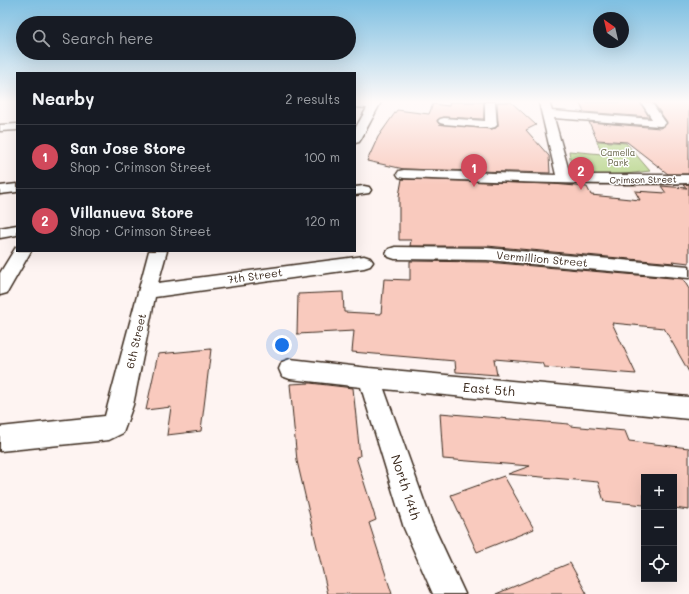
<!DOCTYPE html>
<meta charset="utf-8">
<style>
:root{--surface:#171b24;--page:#20242c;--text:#f1f3f6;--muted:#9ea1a6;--line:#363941;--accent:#d1495b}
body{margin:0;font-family:Mali,sans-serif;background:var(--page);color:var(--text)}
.controls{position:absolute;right:12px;bottom:12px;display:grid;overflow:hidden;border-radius:0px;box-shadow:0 4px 16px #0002}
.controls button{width:36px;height:36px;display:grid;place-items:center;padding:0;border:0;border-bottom:1px solid var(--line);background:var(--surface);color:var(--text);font:20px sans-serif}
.compass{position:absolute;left:593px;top:12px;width:36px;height:36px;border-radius:50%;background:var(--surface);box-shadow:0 4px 16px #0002;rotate:326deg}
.you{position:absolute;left:282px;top:345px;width:14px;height:14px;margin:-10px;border:3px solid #fff;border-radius:50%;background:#1a73e8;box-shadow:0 0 0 6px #1a73e833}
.badge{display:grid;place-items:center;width:26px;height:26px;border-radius:50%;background:var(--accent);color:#fff;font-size:13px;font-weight:700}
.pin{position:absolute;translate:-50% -33px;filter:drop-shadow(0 1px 2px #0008)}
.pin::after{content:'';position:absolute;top:21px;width:14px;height:12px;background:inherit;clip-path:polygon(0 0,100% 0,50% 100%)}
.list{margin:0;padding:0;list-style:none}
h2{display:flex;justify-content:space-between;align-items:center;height:52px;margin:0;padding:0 16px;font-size:17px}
h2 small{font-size:13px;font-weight:400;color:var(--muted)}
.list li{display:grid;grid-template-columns:26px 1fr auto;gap:12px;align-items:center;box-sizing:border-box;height:64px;padding:0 16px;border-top:1px solid var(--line)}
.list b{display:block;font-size:15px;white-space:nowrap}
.list p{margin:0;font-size:13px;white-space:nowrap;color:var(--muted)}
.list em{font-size:13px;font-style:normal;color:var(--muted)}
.icon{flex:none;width:22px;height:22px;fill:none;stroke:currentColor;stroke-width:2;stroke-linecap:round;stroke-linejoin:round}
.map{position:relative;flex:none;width:689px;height:594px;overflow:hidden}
.search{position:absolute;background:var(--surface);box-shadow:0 4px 16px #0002;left:16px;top:16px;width:340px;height:44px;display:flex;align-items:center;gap:10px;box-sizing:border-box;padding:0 14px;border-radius:22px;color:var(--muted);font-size:15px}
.panel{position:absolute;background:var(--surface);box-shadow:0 4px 16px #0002;left:16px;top:72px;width:340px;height:180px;border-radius:0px}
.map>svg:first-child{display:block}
.built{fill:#fce7e2}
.green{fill:#bad78f;stroke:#7a8056}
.building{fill:#f9cabe;stroke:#3b2a1e}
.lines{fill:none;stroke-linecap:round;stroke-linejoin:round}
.minor-casing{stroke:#3b2a1e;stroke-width:3}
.minor{fill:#fff;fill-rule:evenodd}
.labels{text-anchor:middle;stroke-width:3;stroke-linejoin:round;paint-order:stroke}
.far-park-label{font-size:9px;fill:#615e40;stroke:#fff}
.far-street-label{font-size:9px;fill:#3b2a1e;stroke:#fff}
.street-label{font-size:11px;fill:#3b2a1e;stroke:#fff}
.near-street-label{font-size:13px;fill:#3b2a1e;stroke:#fff}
</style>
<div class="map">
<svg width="689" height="594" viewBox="0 0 689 594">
<rect width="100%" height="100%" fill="#fef4f2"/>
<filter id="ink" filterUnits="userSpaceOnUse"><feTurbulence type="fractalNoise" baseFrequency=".025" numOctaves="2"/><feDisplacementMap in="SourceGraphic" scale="8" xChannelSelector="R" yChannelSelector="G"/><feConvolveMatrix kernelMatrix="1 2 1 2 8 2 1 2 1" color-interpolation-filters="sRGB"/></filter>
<g filter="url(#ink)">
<path class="built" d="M 689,184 L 689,214 L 645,211 L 630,186 Z"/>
<path class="green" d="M 597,141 L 626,143 L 650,171 L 608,176 L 572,173 L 569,151 L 602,154 Z"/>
<g class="building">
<path d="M 450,102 L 484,102 L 484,119 L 444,117 L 437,120 L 439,124 L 491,129 L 496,128 L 498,125 L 497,102 L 511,102 L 536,125 L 526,130 L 549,156 L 550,173 L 404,169 L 367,161 L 378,137 L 397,110 L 429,114 L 433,104 L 449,106 Z"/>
<path d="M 579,102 L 640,102 L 649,117 L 584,112 Z"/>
<path d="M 653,102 L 689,102 L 689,174 L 668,174 L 627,142 L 597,140 L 589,122 L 660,128 L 664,126 L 667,122 Z"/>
<path d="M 402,179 L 553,184 L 587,187 L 591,195 L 640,200 L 635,191 L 666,193 L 661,186 L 687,188 L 683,185 L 689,184 L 689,263 L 672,261 L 674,263 L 487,246 L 410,246 L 411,240 L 399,240 L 399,196 Z"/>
<path d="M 410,261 L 487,262 L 683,279 L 689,289 L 689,372 L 664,328 L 612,323 L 636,374 L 544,367 L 542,363 L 494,359 L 497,375 L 456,372 L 455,361 L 352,352 L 354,331 L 297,334 L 298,294 L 343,292 L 344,312 L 381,314 L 384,279 L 410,280 Z"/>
<path d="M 211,349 L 201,431 L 167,435 L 171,407 L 146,410 L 158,354 Z"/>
<path d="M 310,383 L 353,388 L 360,456 L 356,457 L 376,520 L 369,523 L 392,594 L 328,594 L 297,461 L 290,384 Z"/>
<path d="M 440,413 L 569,424 L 570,426 L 625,431 L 629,441 L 689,448 L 689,510 L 674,508 L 674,477 L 644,477 L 644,505 L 604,501 L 598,482 L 508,474 L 530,466 L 443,459 Z"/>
<path d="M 504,476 L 534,529 L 477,552 L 451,495 Z"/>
<path d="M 570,563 L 587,594 L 496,594 Z"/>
</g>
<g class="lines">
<g class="minor-casing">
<g id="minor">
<path d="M 355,102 L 381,102 L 361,139 L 359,142 L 355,143 L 355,129 L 367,108 L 355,107 Z"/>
<path d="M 485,102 L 495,102 L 497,125 L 495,127 L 491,128 L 444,124 L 440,123 L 438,121 L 440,119 L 444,118 L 485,121 Z"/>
<path d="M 539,102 L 549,102 L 552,111 L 652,119 L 641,102 L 651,102 L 666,123 L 664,125 L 660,126 L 554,118 L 570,175 L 689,175 L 689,183 C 594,186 499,181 404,178 L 399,177 L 397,174 L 399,171 L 404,170 L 556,175 Z"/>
<path d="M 17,124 L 17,130 L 0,131 L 0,125 Z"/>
<path d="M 17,184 L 17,192 L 0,194 L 0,186 Z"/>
<path d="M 364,186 L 369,187 L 371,190 L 369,193 L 355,195 L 355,187 Z"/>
<path d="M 17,225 L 17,235 L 0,238 L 0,228 Z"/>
<path d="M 16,247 L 17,251 L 31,251 L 7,293 L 0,295 L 0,273 Z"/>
<path d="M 395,247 L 487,248 L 689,266 L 689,278 L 487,260 L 395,259 L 389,257 L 386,253 L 389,249 Z"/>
<path d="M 149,251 L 167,251 L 158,283 L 364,256 L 370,258 L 373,262 L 370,266 L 364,268 L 155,297 L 133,405 L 123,433 L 109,440 L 0,451 L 0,427 L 105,416 Z"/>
<path d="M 290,359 L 369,368 L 689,397 L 689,419 L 384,389 L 432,523 L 465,594 L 433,594 L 404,528 L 361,387 L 290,379 L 282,376 L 279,369 L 282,362 Z"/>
</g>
</g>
<use href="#minor" class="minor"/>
</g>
</g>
<linearGradient id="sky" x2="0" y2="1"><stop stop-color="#7fc0e2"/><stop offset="0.55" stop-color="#fffaf9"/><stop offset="1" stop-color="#fffaf9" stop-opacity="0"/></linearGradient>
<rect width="689" height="185" fill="url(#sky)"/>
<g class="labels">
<g class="far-park-label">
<text x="618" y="156">Camella<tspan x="618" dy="10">Park</tspan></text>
</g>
<g class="far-street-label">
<text transform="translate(643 180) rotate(-1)" y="3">Crimson Street</text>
</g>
<g class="street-label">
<text transform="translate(542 259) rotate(5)" y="4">Vermillion Street</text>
<text transform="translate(255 276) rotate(-8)" y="4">7th Street</text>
<text transform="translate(136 341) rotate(-77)" y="4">6th Street</text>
</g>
<g class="near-street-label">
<text transform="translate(489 389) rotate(5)" y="5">East 5th</text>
<text transform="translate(406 487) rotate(72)" y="5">North 14th</text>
</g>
</g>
</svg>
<div class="controls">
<button>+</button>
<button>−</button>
<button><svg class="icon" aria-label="locate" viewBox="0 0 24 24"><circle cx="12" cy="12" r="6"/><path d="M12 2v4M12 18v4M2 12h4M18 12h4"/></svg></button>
</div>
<svg class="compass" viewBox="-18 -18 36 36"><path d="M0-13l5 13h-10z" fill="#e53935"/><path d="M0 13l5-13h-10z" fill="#9ea1a6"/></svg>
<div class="you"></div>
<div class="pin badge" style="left:474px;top:187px">1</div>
<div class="pin badge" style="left:581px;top:190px">2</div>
<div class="search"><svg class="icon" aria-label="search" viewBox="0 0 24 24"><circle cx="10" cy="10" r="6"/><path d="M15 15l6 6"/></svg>Search here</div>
<section class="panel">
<h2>Nearby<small>2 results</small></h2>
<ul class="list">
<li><span class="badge">1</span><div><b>San Jose Store</b><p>Shop · Crimson Street</p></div><em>100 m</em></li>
<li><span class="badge">2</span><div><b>Villanueva Store</b><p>Shop · Crimson Street</p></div><em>120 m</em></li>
</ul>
</section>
</div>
